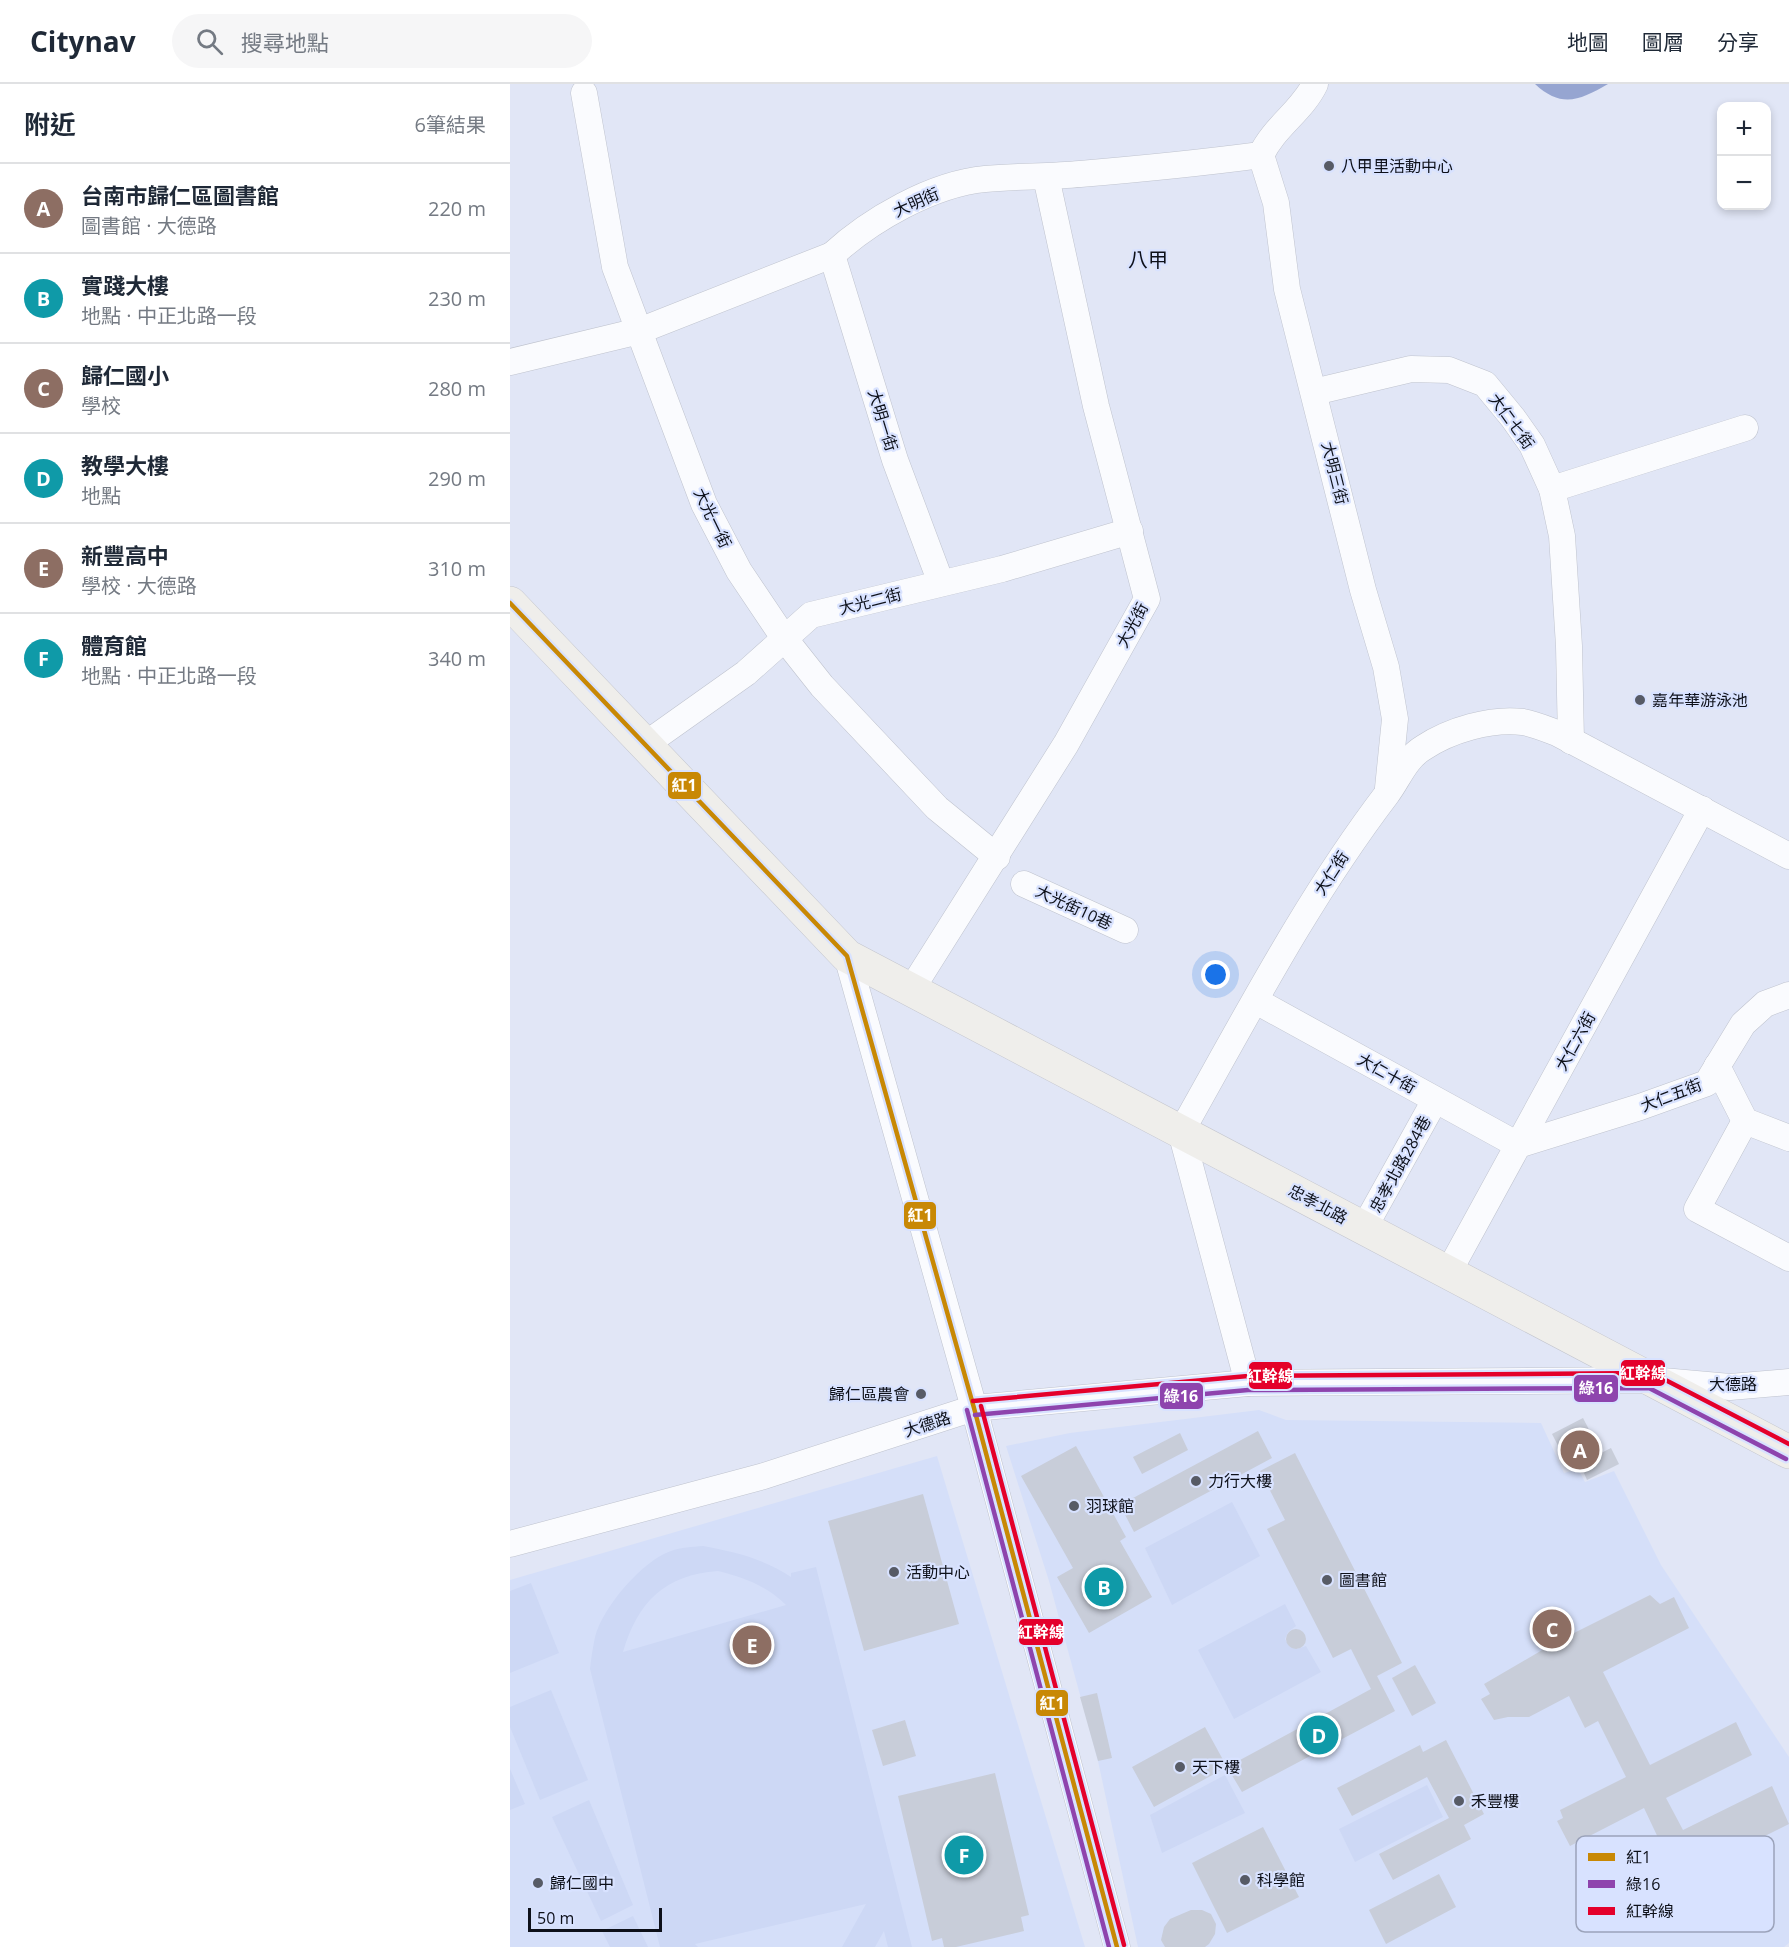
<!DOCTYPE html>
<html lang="zh-TW">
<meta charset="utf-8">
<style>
:root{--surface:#fff;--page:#f6f6f7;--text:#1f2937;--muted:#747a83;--line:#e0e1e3;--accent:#575b66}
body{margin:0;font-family:"Open Sans","Noto Sans TC",sans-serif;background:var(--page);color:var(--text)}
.controls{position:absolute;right:18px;top:18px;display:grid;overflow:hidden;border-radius:12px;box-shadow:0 3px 9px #0003}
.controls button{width:54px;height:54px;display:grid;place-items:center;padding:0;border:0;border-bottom:2px solid var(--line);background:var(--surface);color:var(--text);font:30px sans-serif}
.scale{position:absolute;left:18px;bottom:15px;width:134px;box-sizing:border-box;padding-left:6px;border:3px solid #0d1019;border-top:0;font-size:16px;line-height:21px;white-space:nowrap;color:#0d1019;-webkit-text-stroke:4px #d8e2ff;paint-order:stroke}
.you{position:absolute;left:706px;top:891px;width:21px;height:21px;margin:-15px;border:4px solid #fff;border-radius:50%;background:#1a73e8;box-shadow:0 0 0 9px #1a73e833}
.badge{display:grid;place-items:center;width:39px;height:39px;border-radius:50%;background:var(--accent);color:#fff;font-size:20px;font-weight:700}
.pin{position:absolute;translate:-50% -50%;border:3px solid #fff;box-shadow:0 2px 6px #0006}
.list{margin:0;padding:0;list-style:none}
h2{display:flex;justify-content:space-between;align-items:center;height:78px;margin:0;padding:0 24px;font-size:26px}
h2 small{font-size:20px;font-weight:400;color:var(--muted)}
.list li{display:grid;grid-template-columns:39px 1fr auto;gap:18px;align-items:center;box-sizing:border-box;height:90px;padding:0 24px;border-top:2px solid var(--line)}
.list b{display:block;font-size:22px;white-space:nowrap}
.list p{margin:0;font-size:20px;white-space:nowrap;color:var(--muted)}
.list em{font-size:20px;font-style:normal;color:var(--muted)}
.icon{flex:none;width:33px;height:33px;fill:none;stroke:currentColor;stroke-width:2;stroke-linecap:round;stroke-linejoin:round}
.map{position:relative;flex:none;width:1279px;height:1863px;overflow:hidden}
header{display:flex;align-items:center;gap:36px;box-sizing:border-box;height:84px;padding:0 30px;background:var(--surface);border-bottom:2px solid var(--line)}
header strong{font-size:28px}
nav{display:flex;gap:33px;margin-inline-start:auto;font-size:21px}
.search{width:420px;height:54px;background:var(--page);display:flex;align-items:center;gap:15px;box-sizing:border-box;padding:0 21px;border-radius:33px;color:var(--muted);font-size:22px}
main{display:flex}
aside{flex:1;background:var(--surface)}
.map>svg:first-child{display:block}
.built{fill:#d5dff9}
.green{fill:#cdd8f5;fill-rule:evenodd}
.water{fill:#96a5d1}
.building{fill:#c8cdd9}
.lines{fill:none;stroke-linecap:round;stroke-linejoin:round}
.minor-casing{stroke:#bfc3ce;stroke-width:27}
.major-casing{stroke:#c4c6ce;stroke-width:34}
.minor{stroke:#fafbfe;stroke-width:26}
.major{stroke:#efeeeb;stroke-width:33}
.bus-1-casing{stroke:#d8e2ff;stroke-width:9}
.bus-2-casing{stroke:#d8e2ff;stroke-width:9}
.bus-3-casing{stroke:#d8e2ff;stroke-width:9}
.bus-1{stroke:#c88805;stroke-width:4.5}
.bus-2{stroke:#8e44ad;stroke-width:4.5}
.bus-3{stroke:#e4002b;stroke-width:4.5}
.poi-dot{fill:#575b66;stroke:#d8e2ff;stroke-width:2}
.labels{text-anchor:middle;stroke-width:4.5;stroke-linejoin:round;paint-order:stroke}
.poi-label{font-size:16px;fill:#0d1019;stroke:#d8e2ff;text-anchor:start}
.street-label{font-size:16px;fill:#0d1019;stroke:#d8e2ff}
.quarter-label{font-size:20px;fill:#0d1019;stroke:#d8e2ff}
.key{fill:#d8e2ff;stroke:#9ba3ba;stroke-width:1.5}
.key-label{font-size:16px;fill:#0d1019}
.line-badge{stroke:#d8e2ff;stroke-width:2}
.badge-label{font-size:16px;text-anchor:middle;font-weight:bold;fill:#fff}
</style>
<header>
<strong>Citynav</strong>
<div class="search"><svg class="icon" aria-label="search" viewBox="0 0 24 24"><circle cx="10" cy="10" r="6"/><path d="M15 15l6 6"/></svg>搜尋地點</div>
<nav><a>地圖</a><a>圖層</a><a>分享</a></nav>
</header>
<main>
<aside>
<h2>附近<small>6筆結果</small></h2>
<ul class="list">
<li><span class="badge" style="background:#8d6e63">A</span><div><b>台南市歸仁區圖書館</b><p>圖書館 · 大德路</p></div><em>220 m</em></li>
<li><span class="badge" style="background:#0f9aa8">B</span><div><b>實踐大樓</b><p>地點 · 中正北路一段</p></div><em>230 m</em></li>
<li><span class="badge" style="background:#8d6e63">C</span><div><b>歸仁國小</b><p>學校</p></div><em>280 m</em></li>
<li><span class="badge" style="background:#0f9aa8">D</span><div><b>教學大樓</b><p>地點</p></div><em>290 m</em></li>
<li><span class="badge" style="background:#8d6e63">E</span><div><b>新豐高中</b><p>學校 · 大德路</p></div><em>310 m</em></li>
<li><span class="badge" style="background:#0f9aa8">F</span><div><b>體育館</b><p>地點 · 中正北路一段</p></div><em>340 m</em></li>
</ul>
</aside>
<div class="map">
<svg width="1279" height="1863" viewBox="0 0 1279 1863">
<rect width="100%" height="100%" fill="#e1e6f6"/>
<g class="built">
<path d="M 749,1326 L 776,1336 L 1031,1339 L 1054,1389 L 1068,1385 L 1075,1398 L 1104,1387 L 1151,1481 L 1279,1673 L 1279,1859 L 1274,1863 L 628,1863 L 588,1677 L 539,1497 L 496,1362 L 560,1349 Z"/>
<path d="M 427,1372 L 575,1863 L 0,1863 L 0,1496 Z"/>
</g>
<g class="green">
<path d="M 722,1418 L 750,1472 L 662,1521 L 635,1464 Z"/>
<path d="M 193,1462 C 226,1468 254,1475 281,1493 L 281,1489 L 306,1483 L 402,1863 L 378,1863 L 374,1847 L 365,1863 L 332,1863 L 356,1820 L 185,1860 L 188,1863 L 150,1863 L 80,1585 C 81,1574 83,1563 85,1553 C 93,1523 132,1477 161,1467 C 171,1463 182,1463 193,1462 ZM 208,1487 C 233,1493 257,1502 276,1521 L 113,1568 C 128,1517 155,1491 208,1487 Z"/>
<path d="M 21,1499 L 49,1569 L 0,1589 L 0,1507 Z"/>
<path d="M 775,1520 L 786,1542 L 778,1548 L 775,1555 L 779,1562 L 787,1565 L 796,1562 L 811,1588 L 724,1635 L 688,1566 Z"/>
<path d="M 41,1606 L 78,1696 L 30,1716 L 0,1643 L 0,1623 Z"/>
<path d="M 0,1685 L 15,1720 L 0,1726 Z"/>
<path d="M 715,1691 L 735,1729 L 652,1769 L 640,1731 Z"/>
<path d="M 917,1701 L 933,1733 L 845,1778 L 829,1745 Z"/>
<path d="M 79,1716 L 123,1821 L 91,1837 L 42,1733 Z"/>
<path d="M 123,1832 L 138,1863 L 100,1863 L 92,1847 Z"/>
</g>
<path class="water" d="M 1025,0 L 1098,0 C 1070,16 1052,25 1025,0 Z"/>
<g class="building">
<path d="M 1073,1334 L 1091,1369 L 1101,1364 L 1109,1380 L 1077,1396 L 1070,1380 L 1060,1385 L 1042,1350 Z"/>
<path d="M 748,1347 L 762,1374 L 624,1448 L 610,1421 Z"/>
<path d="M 670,1349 L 678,1366 L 632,1390 L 623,1373 Z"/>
<path d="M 566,1362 L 616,1453 L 610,1457 L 642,1513 L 579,1549 L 547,1493 L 563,1484 L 511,1392 Z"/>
<path d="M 785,1369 L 892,1579 L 867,1592 L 885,1627 L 732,1708 L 717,1683 L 644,1723 L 622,1683 L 695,1643 L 717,1683 L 861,1605 L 841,1565 L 823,1574 L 757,1445 L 775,1436 L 750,1387 Z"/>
<path d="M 413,1410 L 449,1540 L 354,1567 L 318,1437 Z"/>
<path d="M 1140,1511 L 1150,1520 L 1164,1513 L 1179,1544 L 1093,1588 L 1140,1681 L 1226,1638 L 1242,1671 L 1156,1714 L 1173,1746 L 1262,1702 L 1279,1740 L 1102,1828 L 1099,1820 L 1088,1826 L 1079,1807 L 1087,1802 L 1083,1794 L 1151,1760 L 1134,1724 L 1060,1762 L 1047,1737 L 1053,1734 L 1050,1726 L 1116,1693 L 1088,1637 L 1075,1644 L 1059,1612 L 1019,1633 L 998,1633 L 984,1636 L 971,1615 L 980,1610 L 974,1600 L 1034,1565 L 1037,1557 L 1050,1551 L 1056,1553 Z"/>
<circle cx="786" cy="1555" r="10"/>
<path d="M 905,1581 L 926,1619 L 902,1632 L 882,1594 Z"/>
<path d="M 587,1609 L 602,1674 L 588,1677 L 570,1613 Z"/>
<path d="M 395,1636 L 406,1672 L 373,1682 L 362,1646 Z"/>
<path d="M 936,1656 L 974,1730 L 954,1741 L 961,1755 L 883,1796 L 869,1770 L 939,1734 L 917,1693 L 842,1732 L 827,1704 L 910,1661 L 913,1668 Z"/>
<path d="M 485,1689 L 519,1831 L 511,1833 L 514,1847 L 446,1863 L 434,1863 L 432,1854 L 422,1857 L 388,1712 Z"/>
<path d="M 753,1743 L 789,1813 L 717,1849 L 682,1779 Z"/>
<path d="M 929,1790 L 946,1823 L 876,1860 L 859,1826 Z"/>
<path d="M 681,1826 L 692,1826 L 701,1830 L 706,1840 L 705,1850 L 699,1860 L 695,1863 L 655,1863 L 651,1856 L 654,1843 L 660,1835 Z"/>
</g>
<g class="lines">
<g class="minor-casing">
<g id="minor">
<path d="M 74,9 L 105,183 L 194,420 L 229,487 L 274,554 L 312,602 L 427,724 L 487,773"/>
<path d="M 751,71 L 766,119 L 777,205 L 853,506 L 876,583 L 885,635 L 878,704"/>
<path d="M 322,171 L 385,376 L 431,499"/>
<path d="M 0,278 L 129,247 L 322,171 C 360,136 422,100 475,95 C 506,92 538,93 570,90 C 630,85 690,79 751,71 C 764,43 792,27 805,0"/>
<path d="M 804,308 L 901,285 L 939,286 L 975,300 L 1003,334 L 1022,361 L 1042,405 L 1052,452 L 1059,562 L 1061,657"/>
<path d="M 1042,405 L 1235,344"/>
<path d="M 136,660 L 236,589 L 301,531 L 492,485 L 620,447"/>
<path d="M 514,800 L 615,846"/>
<path d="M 337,872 L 464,1324 L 607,1863"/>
<path d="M 401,906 L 556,660 L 637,515 L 586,322 L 536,93"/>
<path d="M 746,917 L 1008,1061 L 1130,1023 L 1197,999 L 1233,940 L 1255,920 L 1279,911"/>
<path d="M 1207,982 L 1235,1037 L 1279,1054"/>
<path d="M 1235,1037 L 1187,1125 L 1279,1174"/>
<path d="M 854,1144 L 925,1016"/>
<path d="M 938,1189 L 1192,725"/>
<path d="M 738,1299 L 671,1048 C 736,933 797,815 877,710 C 889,694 895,675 913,664 C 940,646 981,634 1013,638 C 1024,640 1036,645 1047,649 L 1279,772"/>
<path d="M 0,1460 L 254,1392 L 464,1324 L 738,1299 L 1141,1296 L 1220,1303 L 1279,1298"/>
</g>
</g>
<g class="major-casing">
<path id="major" d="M 0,519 L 337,872 L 1279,1368"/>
</g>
<use href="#minor" class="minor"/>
<use href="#major" class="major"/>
<g class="bus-1-casing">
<path id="bus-1" d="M 0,519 L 337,872 L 464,1324 L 607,1863"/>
</g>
<g class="bus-2-casing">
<g id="bus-2">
<path d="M 457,1326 L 599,1863"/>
<path d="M 465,1331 L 738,1306 L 1139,1304 L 1276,1375"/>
</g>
</g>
<g class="bus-3-casing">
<g id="bus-3">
<path d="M 463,1317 L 738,1292 L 1142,1289 L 1279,1360"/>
<path d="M 471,1322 L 614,1861"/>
</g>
</g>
<use href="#bus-1" class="bus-1"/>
<use href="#bus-2" class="bus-2"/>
<use href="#bus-3" class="bus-3"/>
</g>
<g class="poi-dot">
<circle cx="819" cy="82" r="6"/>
<circle cx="1130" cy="616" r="6"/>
<circle cx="411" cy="1310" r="6"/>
<circle cx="686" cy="1397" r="6"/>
<circle cx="564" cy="1422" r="6"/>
<circle cx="384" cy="1488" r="6"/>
<circle cx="817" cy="1496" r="6"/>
<circle cx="670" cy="1683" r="6"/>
<circle cx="949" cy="1717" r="6"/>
<circle cx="735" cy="1796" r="6"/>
<circle cx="28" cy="1799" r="6"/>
</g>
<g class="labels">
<g class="poi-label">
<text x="831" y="88">八甲里活動中心</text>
<text x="1142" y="622">嘉年華游泳池</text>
<text x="399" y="1316" text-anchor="end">歸仁區農會</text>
<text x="698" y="1403">力行大樓</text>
<text x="576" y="1428">羽球館</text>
<text x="396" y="1494">活動中心</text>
<text x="829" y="1502">圖書館</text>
<text x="682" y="1689">天下樓</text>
<text x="961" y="1723">禾豐樓</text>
<text x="747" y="1802">科學館</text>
<text x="40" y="1805">歸仁國中</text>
</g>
<g class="street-label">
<text transform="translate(406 118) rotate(-24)" y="6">大明街</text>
<text transform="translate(373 336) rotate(73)" y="6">大明一街</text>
<text transform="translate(1002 337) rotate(54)" y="6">大仁七街</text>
<text transform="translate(825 389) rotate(76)" y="6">大明三街</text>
<text transform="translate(203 434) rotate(64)" y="6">大光一街</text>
<text transform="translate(360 517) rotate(-14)" y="6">大光二街</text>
<text transform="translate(622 541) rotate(-62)" y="6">大光街</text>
<text transform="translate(821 789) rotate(-57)" y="6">大仁街</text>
<text transform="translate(564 823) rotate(25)" y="6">大光街10巷</text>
<text transform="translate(1065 957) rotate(-61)" y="6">大仁六街</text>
<text transform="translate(877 989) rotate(29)" y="6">大仁十街</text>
<text transform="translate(1161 1011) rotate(-21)" y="6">大仁五街</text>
<text transform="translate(890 1080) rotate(-61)" y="6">忠孝北路284巷</text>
<text transform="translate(808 1120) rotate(28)" y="6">忠孝北路</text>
<text x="1223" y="1306">大德路</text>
<text transform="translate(417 1340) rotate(-18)" y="6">大德路</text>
</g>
<g class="quarter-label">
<text x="638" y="183">八甲</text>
</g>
</g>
<rect x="1066" y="1752" width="198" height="96" rx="9" class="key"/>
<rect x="1078" y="1769" width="27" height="8" fill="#c88805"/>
<rect x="1078" y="1796" width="27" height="8" fill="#8e44ad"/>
<rect x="1078" y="1823" width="27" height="8" fill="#e4002b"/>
<g class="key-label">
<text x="1116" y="1779">紅1</text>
<text x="1116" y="1806">綠16</text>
<text x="1116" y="1833">紅幹線</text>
</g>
<g class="line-badge">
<rect x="157" y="687" width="35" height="29" rx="6" fill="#c88805"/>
<rect x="393" y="1117" width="34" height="29" rx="6" fill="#c88805"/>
<rect x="1110" y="1275" width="46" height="28" rx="6" fill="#e4002b"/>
<rect x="738" y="1277" width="45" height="29" rx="6" fill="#e4002b"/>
<rect x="1063" y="1290" width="46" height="29" rx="6" fill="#8e44ad"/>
<rect x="649" y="1298" width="45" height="28" rx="6" fill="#8e44ad"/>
<rect x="508" y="1534" width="46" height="28" rx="6" fill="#e4002b"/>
<rect x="525" y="1605" width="34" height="28" rx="6" fill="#c88805"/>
</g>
<g class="badge-label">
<text x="174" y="707">紅1</text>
<text x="410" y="1137">紅1</text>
<text x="1133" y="1295">紅幹線</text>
<text x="760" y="1298">紅幹線</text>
<text x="1086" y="1310">綠16</text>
<text x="671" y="1318">綠16</text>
<text x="531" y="1554">紅幹線</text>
<text x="542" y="1625">紅1</text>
</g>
</svg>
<div class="controls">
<button>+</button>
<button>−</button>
</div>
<div class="scale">50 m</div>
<div class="you"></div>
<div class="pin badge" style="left:1070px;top:1366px;background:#8d6e63">A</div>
<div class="pin badge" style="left:594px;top:1503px;background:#0f9aa8">B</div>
<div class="pin badge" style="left:1042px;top:1545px;background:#8d6e63">C</div>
<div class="pin badge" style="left:809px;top:1651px;background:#0f9aa8">D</div>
<div class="pin badge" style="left:242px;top:1561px;background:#8d6e63">E</div>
<div class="pin badge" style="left:454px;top:1771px;background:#0f9aa8">F</div>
</div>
</main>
